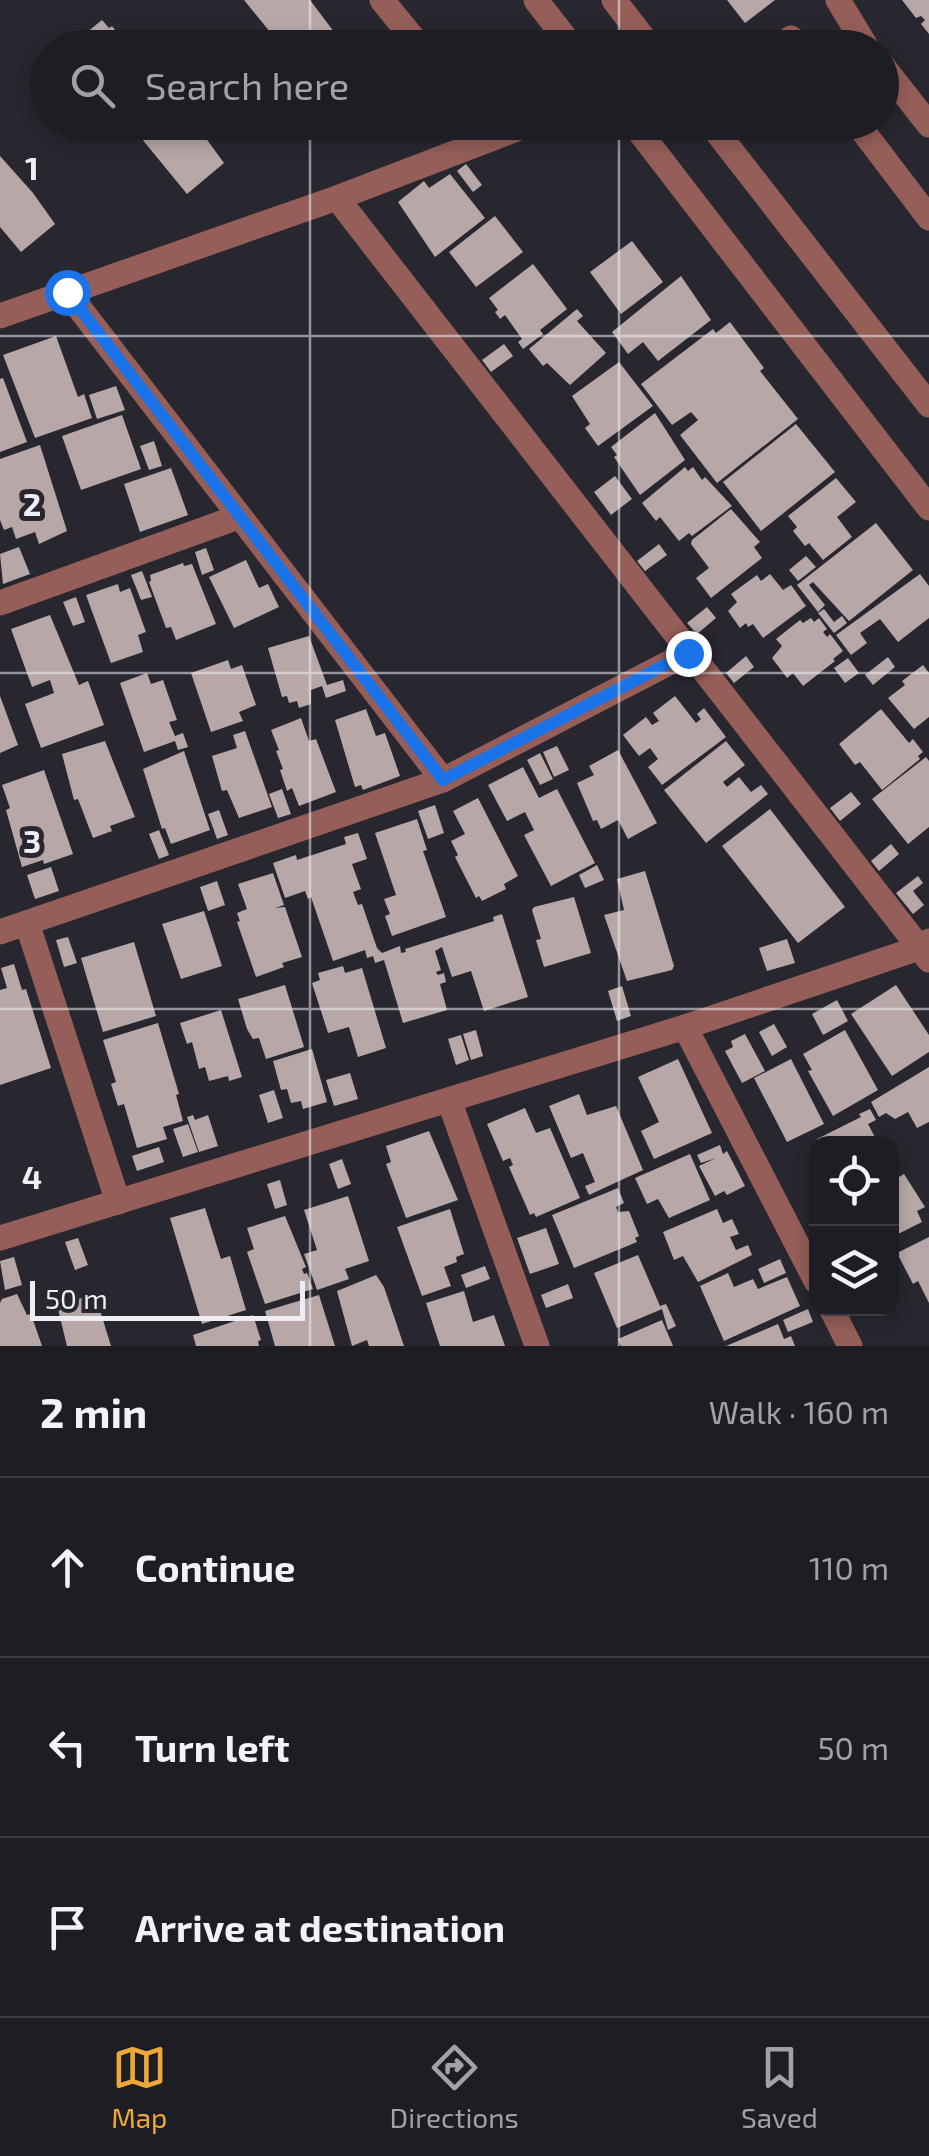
<!DOCTYPE html>
<meta charset="utf-8">
<style>
:root{--surface:#1e1d24;--page:#2b2a31;--text:#f1f3f6;--muted:#a1a2a6;--line:#3c3b41;--accent:#eca93a}
body{margin:0;font-family:"Exo 2",sans-serif;background:var(--page);color:var(--text)}
.controls{position:absolute;right:30px;bottom:30px;display:grid;overflow:hidden;border-radius:20px;box-shadow:0 5px 15px #0003}
.controls button{width:90px;height:90px;display:grid;place-items:center;padding:0;border:0;border-bottom:2px solid var(--line);background:var(--surface);color:var(--text);font:50px sans-serif}
.scale{position:absolute;left:30px;bottom:25px;width:275px;box-sizing:border-box;padding-left:10px;border:5px solid #efeef5;border-top:0;font-size:28px;line-height:35px;white-space:nowrap;color:#efeef5;-webkit-text-stroke:8px #282730;paint-order:stroke}
.stop{position:absolute;width:30px;height:30px;margin:-22px;border:8px solid #1a73e8;border-radius:50%;background:#fff}
.stop.end{background:#1a73e8;border-color:#fff;box-shadow:0 2px 10px #0008}
.list{margin:0;padding:0;list-style:none}
h2{display:flex;justify-content:space-between;align-items:center;height:130px;margin:0;padding:0 40px;font-size:42px}
h2 small{font-size:32px;font-weight:400;color:var(--muted)}
.list li{display:grid;grid-template-columns:65px 1fr auto;gap:30px;align-items:center;box-sizing:border-box;height:180px;padding:0 40px;border-top:2px solid var(--line)}
.list b{display:block;font-size:38px;white-space:nowrap}
.list em{font-size:32px;font-style:normal;color:var(--muted)}
.icon{flex:none;width:55px;height:55px;fill:none;stroke:currentColor;stroke-width:2;stroke-linecap:round;stroke-linejoin:round}
.map{position:relative;flex:none;width:929px;height:1346px;overflow:hidden}
.search{position:absolute;background:var(--surface);box-shadow:0 5px 15px #0003;left:30px;right:30px;top:30px;height:110px;display:flex;align-items:center;gap:25px;box-sizing:border-box;padding:0 35px;border-radius:55px;color:var(--muted);font-size:38px}
.sheet{height:670px;background:var(--surface)}
nav{display:flex;justify-content:space-around;align-items:center;box-sizing:border-box;height:140px;border-top:2px solid var(--line);background:var(--surface);font-size:28px;color:var(--muted)}
nav a{display:grid;justify-items:center;gap:5px}
nav .on{color:var(--accent)}
.map>svg:first-child{display:block}
.building{fill:#b7a8a7}
.lines{fill:none;stroke-linecap:round;stroke-linejoin:round}
.minor{stroke:#955e58;stroke-width:25}
.route{stroke:#1a73e8;stroke-width:12}
.grid{fill:none;stroke:#efeef5;stroke-width:2.5;stroke-opacity:0.55}
.grid-label{font-size:32px;text-anchor:middle;font-weight:bold;fill:#efeef5;stroke:#282730;stroke-width:10;stroke-linejoin:round;paint-order:stroke}
</style>
<div class="map">
<svg width="929" height="1346" viewBox="0 0 929 1346">
<rect width="100%" height="100%" fill="#282730"/>
<g class="building">
<path d="M 244,0 L 310,0 L 346,48 L 283,48 Z"/>
<path d="M 727,0 L 775,0 L 745,23 Z"/>
<path d="M 902,0 L 929,0 L 929,34 L 921,24 L 925,20 L 921,16 L 916,18 Z"/>
<path d="M 102,20 L 109,28 L 112,26 L 129,48 L 73,48 L 71,45 Z"/>
<path d="M 128,122 L 194,122 L 224,163 L 187,194 Z"/>
<path d="M 0,156 L 33,193 L 55,224 L 21,252 L 0,227 Z"/>
<path d="M 466,164 L 482,185 L 473,192 L 457,171 Z"/>
<path d="M 450,174 L 485,218 L 435,257 L 398,202 L 424,181 L 429,188 Z"/>
<path d="M 495,216 L 523,252 L 476,287 L 449,252 Z"/>
<path d="M 632,241 L 663,282 L 621,314 L 590,272 Z"/>
<path d="M 533,264 L 567,309 L 540,330 L 543,334 L 523,349 L 518,342 L 522,339 L 505,315 L 500,319 L 495,312 L 498,310 L 489,298 Z"/>
<path d="M 681,276 L 711,320 L 658,361 L 643,342 L 628,354 L 612,332 Z"/>
<path d="M 577,309 L 583,316 L 577,321 L 606,353 L 570,385 L 547,363 L 543,366 L 529,349 Z"/>
<path d="M 730,322 L 764,368 L 760,371 L 798,419 L 717,483 L 680,435 L 698,420 L 691,412 L 672,425 L 641,384 L 713,329 L 716,333 Z"/>
<path d="M 56,336 L 78,397 L 84,394 L 92,418 L 35,438 L 3,355 Z"/>
<path d="M 504,344 L 513,356 L 491,372 L 482,360 Z"/>
<path d="M 619,362 L 653,406 L 598,446 L 585,428 L 590,424 L 572,396 Z"/>
<path d="M 3,378 L 27,442 L 0,452 L 0,379 Z"/>
<path d="M 116,386 L 125,410 L 97,419 L 89,395 Z"/>
<path d="M 655,413 L 685,460 L 640,495 L 614,457 L 617,455 L 611,447 Z"/>
<path d="M 122,415 L 141,469 L 81,490 L 62,436 Z"/>
<path d="M 796,424 L 835,472 L 761,531 L 723,482 Z"/>
<path d="M 154,441 L 162,466 L 149,470 L 140,446 Z"/>
<path d="M 40,445 L 67,531 L 39,544 L 35,532 L 16,539 L 12,527 L 4,530 L 0,520 L 0,459 Z"/>
<path d="M 685,467 L 688,471 L 693,467 L 702,480 L 705,477 L 732,506 L 692,536 L 689,533 L 679,541 L 660,517 L 656,521 L 642,503 Z"/>
<path d="M 171,468 L 188,515 L 140,532 L 124,484 Z"/>
<path d="M 615,476 L 632,499 L 611,515 L 594,492 Z"/>
<path d="M 836,478 L 856,502 L 837,517 L 852,537 L 823,560 L 809,543 L 805,546 L 793,531 L 797,527 L 788,516 Z"/>
<path d="M 731,509 L 760,542 L 754,547 L 762,558 L 711,598 L 696,578 L 709,568 L 691,544 L 692,540 Z"/>
<path d="M 876,523 L 913,570 L 849,621 L 813,582 L 809,585 L 825,605 L 818,612 L 797,585 Z"/>
<path d="M 659,544 L 667,555 L 645,571 L 637,561 Z"/>
<path d="M 19,547 L 30,574 L 3,584 L 0,554 Z"/>
<path d="M 206,548 L 214,570 L 202,575 L 195,552 Z"/>
<path d="M 806,556 L 816,567 L 798,581 L 789,570 Z"/>
<path d="M 246,560 L 259,588 L 268,584 L 279,607 L 234,628 L 209,577 Z"/>
<path d="M 183,563 L 184,566 L 192,564 L 216,624 L 176,640 L 171,627 L 166,628 L 149,582 L 151,581 L 150,575 Z"/>
<path d="M 142,571 L 152,597 L 141,600 L 131,575 Z"/>
<path d="M 770,574 L 783,590 L 791,585 L 806,606 L 763,638 L 753,624 L 748,627 L 746,623 L 740,628 L 728,611 L 737,602 L 731,594 L 757,575 L 761,581 Z"/>
<path d="M 920,574 L 929,586 L 929,618 L 898,642 L 880,619 L 860,633 L 867,643 L 851,655 L 836,635 Z"/>
<path d="M 118,584 L 120,592 L 130,588 L 146,632 L 138,635 L 143,652 L 111,663 L 86,595 Z"/>
<path d="M 76,597 L 85,622 L 73,626 L 63,602 Z"/>
<path d="M 707,607 L 716,618 L 697,634 L 687,623 Z"/>
<path d="M 824,609 L 834,622 L 842,616 L 847,623 L 834,633 L 818,613 Z"/>
<path d="M 50,615 L 79,685 L 88,681 L 104,725 L 41,748 L 25,704 L 54,693 L 50,680 L 32,687 L 11,629 Z"/>
<path d="M 811,618 L 814,622 L 819,618 L 827,629 L 823,632 L 827,637 L 830,634 L 843,651 L 833,659 L 835,661 L 803,686 L 793,673 L 787,678 L 772,658 L 782,646 L 776,639 L 800,620 L 803,623 Z"/>
<path d="M 309,636 L 327,685 L 343,680 L 346,691 L 326,698 L 322,686 L 311,690 L 311,704 L 299,708 L 297,701 L 289,703 L 287,696 L 282,697 L 268,648 Z"/>
<path d="M 746,656 L 754,667 L 734,683 L 726,673 Z"/>
<path d="M 888,657 L 895,667 L 873,685 L 865,675 Z"/>
<path d="M 848,658 L 859,673 L 845,683 L 834,668 Z"/>
<path d="M 228,660 L 231,669 L 242,665 L 256,705 L 239,712 L 243,721 L 211,732 L 191,673 Z"/>
<path d="M 923,665 L 929,673 L 929,717 L 914,729 L 888,698 L 905,685 L 902,681 Z"/>
<path d="M 147,673 L 151,684 L 163,680 L 177,720 L 169,722 L 175,736 L 183,733 L 188,747 L 178,750 L 175,741 L 144,752 L 120,683 Z"/>
<path d="M 0,696 L 18,745 L 0,753 Z"/>
<path d="M 675,696 L 696,723 L 701,719 L 697,714 L 704,708 L 726,737 L 662,785 L 648,767 L 658,759 L 650,748 L 639,756 L 623,735 L 646,717 L 652,725 L 659,721 L 653,713 Z"/>
<path d="M 366,709 L 376,736 L 385,733 L 400,776 L 363,790 L 361,785 L 355,787 L 335,720 Z"/>
<path d="M 881,709 L 909,743 L 913,739 L 923,752 L 918,756 L 920,759 L 882,790 L 860,762 L 855,765 L 839,744 Z"/>
<path d="M 301,718 L 309,741 L 316,739 L 336,792 L 299,806 L 292,788 L 287,791 L 280,770 L 283,769 L 276,751 L 279,750 L 271,730 Z"/>
<path d="M 245,731 L 272,807 L 239,818 L 227,790 L 222,791 L 212,756 L 237,748 L 233,735 Z"/>
<path d="M 105,741 L 135,817 L 110,826 L 112,831 L 93,838 L 78,799 L 74,800 L 62,754 Z"/>
<path d="M 726,741 L 745,765 L 723,782 L 727,787 L 739,777 L 751,792 L 761,785 L 768,794 L 706,843 L 664,790 Z"/>
<path d="M 557,746 L 569,770 L 554,777 L 543,752 Z"/>
<path d="M 618,750 L 657,823 L 628,839 L 618,820 L 601,829 L 597,820 L 593,821 L 577,783 L 594,775 L 589,766 Z"/>
<path d="M 184,751 L 210,830 L 171,844 L 165,828 L 162,829 L 143,769 Z"/>
<path d="M 540,753 L 553,779 L 540,785 L 527,760 Z"/>
<path d="M 926,757 L 929,761 L 929,827 L 908,844 L 872,799 Z"/>
<path d="M 523,767 L 539,798 L 557,789 L 595,863 L 551,886 L 524,835 L 534,830 L 525,812 L 507,821 L 488,785 Z"/>
<path d="M 44,770 L 73,854 L 44,864 L 43,860 L 22,867 L 6,810 L 10,808 L 2,785 Z"/>
<path d="M 282,789 L 291,814 L 278,818 L 269,794 Z"/>
<path d="M 851,792 L 861,804 L 840,821 L 830,808 Z"/>
<path d="M 478,798 L 518,876 L 504,884 L 506,889 L 482,901 L 479,896 L 476,898 L 455,857 L 458,855 L 451,841 L 465,834 L 453,811 Z"/>
<path d="M 435,805 L 444,833 L 428,839 L 418,811 Z"/>
<path d="M 770,809 L 845,907 L 798,943 L 722,846 Z"/>
<path d="M 219,810 L 228,835 L 217,839 L 208,814 Z"/>
<path d="M 417,819 L 427,850 L 423,851 L 446,917 L 392,936 L 385,916 L 390,914 L 384,899 L 396,895 L 375,833 Z"/>
<path d="M 159,830 L 169,855 L 159,859 L 149,834 Z"/>
<path d="M 358,833 L 367,859 L 352,864 L 361,889 L 353,892 L 358,905 L 362,904 L 377,948 L 382,953 L 400,946 L 401,953 L 406,952 L 405,949 L 494,921 L 493,917 L 502,914 L 528,997 L 484,1011 L 471,971 L 452,977 L 442,947 L 435,951 L 441,970 L 436,972 L 438,975 L 444,973 L 446,982 L 440,984 L 447,1010 L 403,1023 L 384,960 L 375,963 L 373,956 L 367,958 L 365,950 L 333,961 L 311,897 L 308,899 L 305,891 L 285,898 L 273,863 L 296,855 L 297,860 L 346,844 L 344,837 Z"/>
<path d="M 891,844 L 899,854 L 879,871 L 871,861 Z"/>
<path d="M 597,865 L 604,880 L 585,888 L 579,875 Z"/>
<path d="M 51,867 L 59,891 L 35,899 L 27,875 Z"/>
<path d="M 645,871 L 674,966 L 672,970 L 627,981 L 604,915 L 624,910 L 617,879 Z"/>
<path d="M 273,873 L 284,905 L 275,908 L 285,907 L 302,957 L 282,963 L 284,967 L 256,977 L 237,922 L 240,921 L 237,913 L 247,909 L 238,884 Z"/>
<path d="M 918,876 L 923,883 L 913,891 L 924,905 L 913,914 L 896,893 Z"/>
<path d="M 217,881 L 225,905 L 208,911 L 200,887 Z"/>
<path d="M 574,897 L 591,953 L 544,967 L 536,940 L 541,939 L 532,910 L 534,907 Z"/>
<path d="M 204,911 L 222,966 L 181,979 L 162,924 Z"/>
<path d="M 68,937 L 77,963 L 64,967 L 56,940 Z"/>
<path d="M 787,939 L 795,963 L 767,971 L 759,948 Z"/>
<path d="M 134,942 L 156,1016 L 103,1032 L 81,958 Z"/>
<path d="M 14,964 L 22,990 L 26,989 L 51,1068 L 0,1085 L 0,990 L 7,988 L 1,968 Z"/>
<path d="M 343,966 L 345,973 L 362,968 L 386,1048 L 358,1057 L 349,1027 L 328,1033 L 312,983 L 320,980 L 318,973 Z"/>
<path d="M 285,985 L 304,1047 L 266,1059 L 259,1038 L 253,1039 L 247,1029 L 238,999 Z"/>
<path d="M 896,985 L 929,1035 L 929,1052 L 892,1076 L 851,1014 Z"/>
<path d="M 622,986 L 631,1016 L 617,1021 L 608,991 Z"/>
<path d="M 837,1000 L 848,1021 L 823,1035 L 812,1014 Z"/>
<path d="M 221,1010 L 242,1077 L 229,1081 L 228,1076 L 209,1081 L 205,1067 L 199,1069 L 192,1042 L 187,1044 L 180,1023 Z"/>
<path d="M 158,1023 L 179,1094 L 176,1095 L 183,1121 L 163,1127 L 167,1139 L 137,1148 L 124,1104 L 118,1106 L 111,1084 L 116,1082 L 103,1040 Z"/>
<path d="M 774,1024 L 787,1047 L 772,1056 L 759,1032 Z"/>
<path d="M 476,1030 L 483,1056 L 471,1060 L 463,1034 Z"/>
<path d="M 845,1030 L 878,1090 L 833,1116 L 808,1071 L 812,1070 L 803,1054 Z"/>
<path d="M 745,1034 L 765,1071 L 742,1083 L 725,1051 L 733,1047 L 731,1041 Z"/>
<path d="M 461,1035 L 469,1060 L 456,1065 L 448,1039 Z"/>
<path d="M 312,1049 L 327,1102 L 303,1109 L 301,1101 L 291,1103 L 287,1089 L 281,1090 L 273,1061 Z"/>
<path d="M 678,1059 L 712,1133 L 654,1159 L 641,1131 L 659,1122 L 638,1077 Z"/>
<path d="M 791,1059 L 824,1124 L 787,1142 L 754,1078 Z"/>
<path d="M 929,1067 L 929,1122 L 917,1128 L 908,1112 L 895,1119 L 886,1113 L 879,1117 L 871,1102 Z"/>
<path d="M 350,1073 L 358,1099 L 334,1106 L 326,1080 Z"/>
<path d="M 274,1090 L 283,1118 L 268,1123 L 259,1095 Z"/>
<path d="M 579,1094 L 587,1115 L 616,1106 L 643,1170 L 589,1195 L 585,1186 L 595,1182 L 583,1153 L 571,1158 L 549,1106 Z"/>
<path d="M 525,1108 L 536,1133 L 550,1128 L 580,1198 L 536,1217 L 534,1213 L 530,1215 L 509,1167 L 513,1165 L 510,1158 L 503,1161 L 487,1124 Z"/>
<path d="M 870,1109 L 876,1120 L 868,1124 L 878,1143 L 888,1138 L 891,1144 L 819,1144 L 817,1139 L 861,1117 L 859,1114 Z"/>
<path d="M 193,1115 L 195,1120 L 208,1115 L 218,1146 L 199,1152 L 187,1117 Z"/>
<path d="M 188,1124 L 198,1152 L 183,1157 L 173,1129 Z"/>
<path d="M 429,1131 L 458,1200 L 406,1218 L 386,1164 L 391,1162 L 386,1146 Z"/>
<path d="M 720,1145 L 723,1154 L 727,1151 L 745,1186 L 727,1195 L 724,1191 L 715,1196 L 699,1166 L 716,1158 L 701,1163 L 697,1155 Z"/>
<path d="M 159,1147 L 164,1162 L 137,1171 L 132,1156 Z"/>
<path d="M 690,1154 L 710,1200 L 669,1218 L 658,1199 L 647,1204 L 635,1178 Z"/>
<path d="M 342,1159 L 351,1184 L 338,1189 L 329,1164 Z"/>
<path d="M 904,1174 L 925,1207 L 917,1211 L 922,1222 L 892,1237 L 892,1181 Z"/>
<path d="M 280,1180 L 287,1205 L 275,1209 L 267,1184 Z"/>
<path d="M 618,1188 L 624,1203 L 616,1207 L 618,1212 L 629,1211 L 639,1236 L 635,1238 L 637,1242 L 574,1268 L 552,1215 Z"/>
<path d="M 348,1196 L 369,1261 L 345,1269 L 349,1279 L 317,1290 L 304,1254 L 317,1250 L 304,1210 Z"/>
<path d="M 205,1208 L 221,1259 L 230,1256 L 246,1310 L 202,1324 L 170,1218 Z"/>
<path d="M 450,1209 L 464,1254 L 456,1257 L 457,1262 L 444,1267 L 451,1286 L 422,1296 L 397,1227 Z"/>
<path d="M 717,1209 L 723,1223 L 732,1219 L 739,1234 L 730,1237 L 736,1250 L 748,1245 L 752,1255 L 698,1282 L 683,1256 L 674,1260 L 663,1232 Z"/>
<path d="M 285,1216 L 306,1267 L 302,1269 L 304,1274 L 307,1273 L 313,1289 L 265,1304 L 247,1252 L 254,1249 L 247,1228 Z"/>
<path d="M 546,1228 L 559,1264 L 530,1274 L 517,1238 Z"/>
<path d="M 929,1237 L 929,1303 L 918,1281 L 913,1284 L 897,1253 Z"/>
<path d="M 78,1238 L 88,1265 L 75,1270 L 65,1242 Z"/>
<path d="M 638,1255 L 660,1306 L 666,1304 L 676,1326 L 668,1330 L 662,1309 L 617,1328 L 594,1273 Z"/>
<path d="M 14,1257 L 22,1285 L 5,1290 L 0,1261 Z"/>
<path d="M 780,1259 L 786,1273 L 764,1283 L 758,1269 Z"/>
<path d="M 485,1266 L 490,1279 L 466,1288 L 461,1275 Z"/>
<path d="M 728,1273 L 734,1287 L 753,1279 L 758,1289 L 787,1277 L 800,1306 L 724,1341 L 700,1286 Z"/>
<path d="M 376,1275 L 384,1287 L 404,1346 L 369,1346 L 367,1340 L 352,1346 L 337,1291 Z"/>
<path d="M 568,1284 L 573,1298 L 546,1308 L 541,1295 Z"/>
<path d="M 464,1291 L 473,1322 L 494,1315 L 505,1346 L 440,1346 L 426,1303 Z"/>
<path d="M 17,1294 L 27,1315 L 31,1314 L 42,1346 L 0,1346 L 0,1303 L 2,1299 Z"/>
<path d="M 95,1294 L 111,1346 L 67,1346 L 57,1305 Z"/>
<path d="M 319,1295 L 335,1346 L 275,1346 L 265,1311 Z"/>
<path d="M 808,1309 L 813,1322 L 788,1332 L 783,1320 Z"/>
<path d="M 253,1315 L 261,1340 L 258,1341 L 259,1346 L 196,1346 L 193,1335 Z"/>
<path d="M 662,1320 L 673,1346 L 621,1346 L 618,1339 Z"/>
<path d="M 778,1324 L 784,1339 L 791,1336 L 795,1346 L 726,1346 Z"/>
</g>
<g class="lines">
<g class="minor">
<path d="M 382,0 L 421,48"/>
<path d="M 536,0 L 573,48"/>
<path d="M 614,0 L 651,48"/>
<path d="M 838,0 L 867,48"/>
<path d="M 791,38 L 798,48"/>
<path d="M 882,65 L 929,125"/>
<path d="M 632,122 L 929,508"/>
<path d="M 709,122 L 929,405"/>
<path d="M 856,122 L 929,218"/>
<path d="M 337,198 L 929,960"/>
<path d="M 67,292 L 443,780"/>
<path d="M 0,316 L 337,198 L 535,122"/>
<path d="M 0,603 L 238,517"/>
<path d="M 27,923 L 118,1202"/>
<path d="M 0,932 L 443,780 L 688,653"/>
<path d="M 685,1027 L 816,1281"/>
<path d="M 449,1100 L 537,1346"/>
<path d="M 0,1238 L 685,1027 L 919,948 L 929,941"/>
<path d="M 831,1308 L 850,1346"/>
</g>
</g>
<g class="lines">
<path class="route" d="M 67,292 L 443,780 L 688,653"/>
</g>
<path class="grid" d="M 310,0 L 310,48M 619,0 L 619,48M 310,122 L 310,1346M 619,122 L 619,1346M 0,336 L 929,336M 0,673 L 929,673M 0,1009 L 929,1009"/>
<g class="grid-label">
<text x="32" y="180">1</text>
<text x="32" y="516">2</text>
<text x="32" y="853">3</text>
<text x="32" y="1189">4</text>
</g>
</svg>
<div class="controls">
<button><svg class="icon" aria-label="locate" viewBox="0 0 24 24"><circle cx="12" cy="12" r="6"/><path d="M12 2v4M12 18v4M2 12h4M18 12h4"/></svg></button>
<button><svg class="icon" aria-label="layers" viewBox="0 0 24 24"><path d="M12 4l9 5-9 5-9-5zM3 14l9 5 9-5"/></svg></button>
</div>
<div class="scale">50 m</div>
<div class="stop" style="left:67px;top:292px"></div>
<div class="stop end" style="left:688px;top:653px"></div>
<div class="search"><svg class="icon" aria-label="search" viewBox="0 0 24 24"><circle cx="10" cy="10" r="6"/><path d="M15 15l6 6"/></svg>Search here</div>
</div>
<section class="sheet">
<h2>2 min<small>Walk · 160 m</small></h2>
<ul class="list">
<li><svg class="icon" aria-label="ahead" viewBox="0 0 24 24"><path d="M12 20V5M6 11l6-6 6 6"/></svg><div><b>Continue</b></div><em>110 m</em></li>
<li><svg class="icon" aria-label="left" viewBox="0 0 24 24"><path d="M17 20v-9H6M10 6l-5 5 5 5"/></svg><div><b>Turn left</b></div><em>50 m</em></li>
<li><svg class="icon" aria-label="arrive" viewBox="0 0 24 24"><path d="M6 21V4h12l-3 4 3 4H6"/></svg><div><b>Arrive at destination</b></div></li>
</ul>
</section>
<nav>
<a class="on"><svg class="icon" aria-label="map" viewBox="0 0 24 24"><path d="M3 6l6-2 6 2 6-2v14l-6 2-6-2-6 2zM9 4v14M15 6v14"/></svg>Map</a>
<a><svg class="icon" aria-label="directions" viewBox="0 0 24 24"><path d="M12 3l9 9-9 9-9-9zM9 14v-3h6M13 9l2 2-2 2"/></svg>Directions</a>
<a><svg class="icon" aria-label="saved" viewBox="0 0 24 24"><path d="M7 4h10v16l-5-4-5 4z"/></svg>Saved</a>
</nav>
